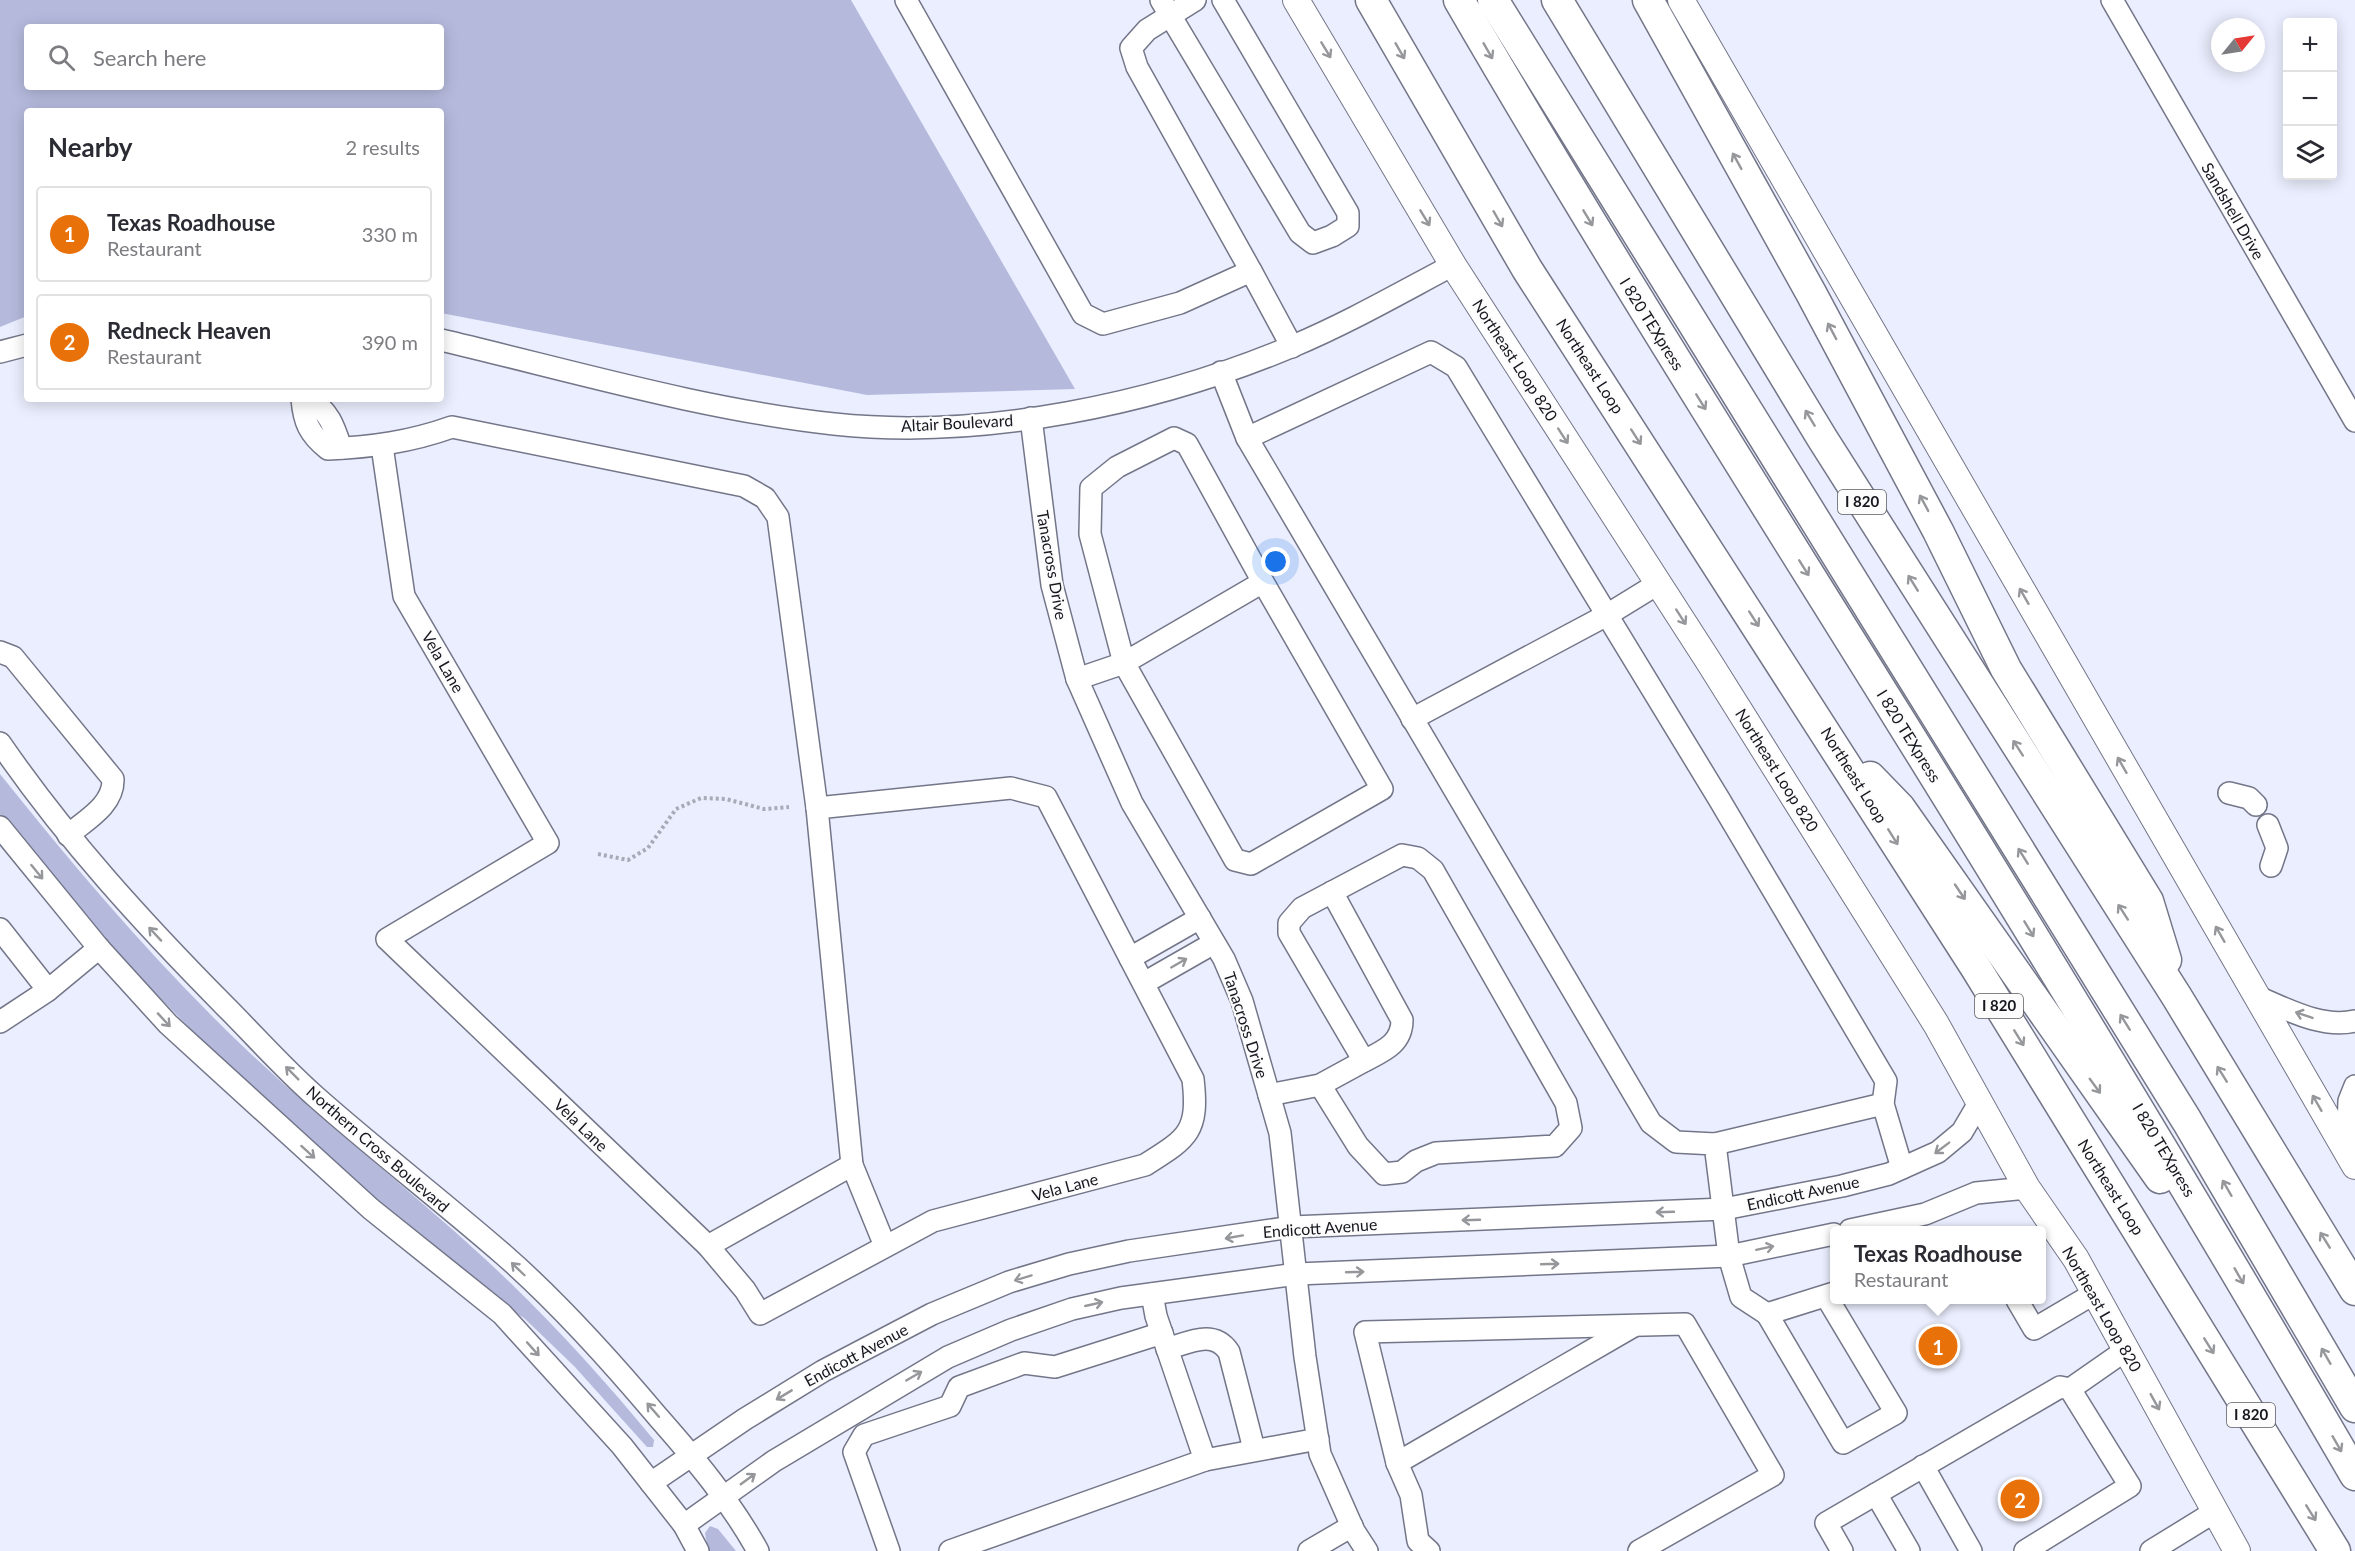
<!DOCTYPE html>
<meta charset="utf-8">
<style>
:root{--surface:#fff;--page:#f2f2f3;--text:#2b2b33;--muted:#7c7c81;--line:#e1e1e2;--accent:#db2777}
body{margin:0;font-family:Lato,sans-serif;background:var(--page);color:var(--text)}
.controls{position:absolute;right:18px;top:18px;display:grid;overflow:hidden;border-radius:6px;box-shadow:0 3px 15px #0003}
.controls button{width:54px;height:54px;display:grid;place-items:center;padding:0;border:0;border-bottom:2px solid var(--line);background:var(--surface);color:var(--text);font:30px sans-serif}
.compass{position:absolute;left:2211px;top:18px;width:54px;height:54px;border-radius:50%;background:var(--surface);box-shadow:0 3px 15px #0003;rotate:60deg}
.you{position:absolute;left:1276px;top:562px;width:21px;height:21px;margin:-15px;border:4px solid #fff;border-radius:50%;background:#1a73e8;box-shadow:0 0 0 9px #1a73e833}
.badge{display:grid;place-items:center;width:39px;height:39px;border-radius:50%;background:var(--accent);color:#fff;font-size:20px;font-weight:700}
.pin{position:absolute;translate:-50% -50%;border:3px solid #fff;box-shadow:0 2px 6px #0006}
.popup{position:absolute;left:1830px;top:1226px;width:216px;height:78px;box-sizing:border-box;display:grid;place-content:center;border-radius:6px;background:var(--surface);filter:drop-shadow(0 2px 4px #0005);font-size:20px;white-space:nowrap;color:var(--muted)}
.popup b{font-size:22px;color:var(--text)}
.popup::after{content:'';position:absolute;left:50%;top:100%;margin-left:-12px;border:12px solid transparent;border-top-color:var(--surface)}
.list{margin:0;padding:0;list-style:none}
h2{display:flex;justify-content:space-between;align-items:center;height:78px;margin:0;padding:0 24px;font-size:26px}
h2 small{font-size:20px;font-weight:400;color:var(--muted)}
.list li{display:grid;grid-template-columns:39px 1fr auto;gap:18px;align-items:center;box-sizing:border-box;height:96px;margin:0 12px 12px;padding:0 12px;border:2px solid var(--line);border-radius:6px}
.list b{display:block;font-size:22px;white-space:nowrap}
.list p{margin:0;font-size:20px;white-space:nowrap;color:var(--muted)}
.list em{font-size:20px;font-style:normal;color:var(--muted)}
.icon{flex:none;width:33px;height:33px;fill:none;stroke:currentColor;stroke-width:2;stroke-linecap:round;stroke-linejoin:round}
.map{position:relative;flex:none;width:2355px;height:1551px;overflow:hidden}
.search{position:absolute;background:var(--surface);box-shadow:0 3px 15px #0003;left:24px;top:24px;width:420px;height:66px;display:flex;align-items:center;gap:15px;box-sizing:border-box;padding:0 21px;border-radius:6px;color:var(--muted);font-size:22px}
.panel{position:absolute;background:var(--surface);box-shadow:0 3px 15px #0003;left:24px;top:108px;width:420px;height:294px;border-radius:6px}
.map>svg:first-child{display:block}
.green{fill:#b5badd;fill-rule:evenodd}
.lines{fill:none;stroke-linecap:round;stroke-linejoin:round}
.minor-casing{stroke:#737688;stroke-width:24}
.major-casing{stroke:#737688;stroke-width:28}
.highway-casing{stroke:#737688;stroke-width:33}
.path{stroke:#a7aab7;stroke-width:4;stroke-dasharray:3 3;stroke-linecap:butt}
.minor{stroke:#fff;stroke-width:21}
.major{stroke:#fff;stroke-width:26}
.highway{stroke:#fff;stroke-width:30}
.oneway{stroke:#96979a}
.labels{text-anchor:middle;stroke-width:4.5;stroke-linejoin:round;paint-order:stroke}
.shield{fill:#fcfcfc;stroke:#5b5c61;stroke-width:1.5}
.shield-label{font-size:15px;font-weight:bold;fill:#16171e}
.street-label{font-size:16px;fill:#16171e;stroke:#fcfcfc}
</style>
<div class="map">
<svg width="2355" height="1551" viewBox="0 0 2355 1551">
<rect width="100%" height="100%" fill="#ebeefe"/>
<g class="green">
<path d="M 0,0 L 851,0 L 1075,389 L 867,395 L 441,313 L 441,111 L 27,111 L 27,316 L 0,327 ZM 27,27 L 441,27 L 441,87 L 27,87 Z"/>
<path d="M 0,774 C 78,872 160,968 251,1054 C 326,1125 408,1188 484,1258 C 545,1314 601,1376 654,1440 L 653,1447 L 647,1447 L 574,1366 L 524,1318 L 492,1299 L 360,1187 L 234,1073 L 109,946 L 39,866 L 0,815 Z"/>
<path d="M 710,1526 L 718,1529 L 736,1551 L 708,1551 L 705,1533 Z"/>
</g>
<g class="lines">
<g class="minor-casing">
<g id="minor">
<path d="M 906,0 L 1083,314 L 1103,324 L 1180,303 L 1251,271 L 1292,347"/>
<path d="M 1161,0 L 1300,233 L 1313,243 L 1332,236 L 1348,226 L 1348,213 L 1223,0"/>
<path d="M 1195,0 L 1147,30 L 1131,48 L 1137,67 L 1251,271"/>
<path d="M 2112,0 L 2355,421"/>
<path d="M 441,340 C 569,370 704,410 834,424 C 983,440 1155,404 1293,346 C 1348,323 1400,293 1453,265"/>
<path d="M 0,352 L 27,345"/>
<path d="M 1221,372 L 1247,438 L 1431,352 L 1456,367 L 1719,799 L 1886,1081 L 1883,1104 L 1902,1168"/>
<path d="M 302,399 C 304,422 309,434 328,449 C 372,447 410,442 452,427 L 744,486 L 765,498 L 778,517 L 817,808 L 852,1165 L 885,1246"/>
<path d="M 309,399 C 329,411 334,426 341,448"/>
<path d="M 1031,418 L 1052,585 L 1077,679 L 1132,803 L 1224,959 L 1242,1001 L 1280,1133 L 1305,1357 L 1320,1454 L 1354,1531 L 1367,1551"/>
<path d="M 1247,438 L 1651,1123 L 1676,1142 L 1715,1144 L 1729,1256 L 1741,1297 L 1767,1314 L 1834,1293"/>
<path d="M 382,446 L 404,596 L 548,843 L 387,939 L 708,1246 L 745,1290 L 760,1314 L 933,1221 L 1145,1165 C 1188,1138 1199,1132 1193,1079 L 1046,797 L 1011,788 L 817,808"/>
<path d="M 0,652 L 13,657 L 113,779 C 114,805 86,820 68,835"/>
<path d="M 1077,679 L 1124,663 L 1263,582 L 1382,789 L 1251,864 L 1235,860 L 1124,663 L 1090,534 L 1091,488 L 1117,467 L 1174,438 L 1187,444 L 1263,582"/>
<path d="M 1412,719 L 1607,615 L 1659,583"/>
<path d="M 0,743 C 66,839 143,923 225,1006 C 255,1036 284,1069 316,1097 C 377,1151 442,1201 504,1255 C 560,1304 610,1360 658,1417 C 695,1459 731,1502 758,1551"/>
<path d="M 2229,793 L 2249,798 L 2256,805"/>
<path d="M 2268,825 L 2277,848 L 2271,866"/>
<path d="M 0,827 L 98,947 L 168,1024 L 371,1209 L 502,1314 L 622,1446 L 684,1525 L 698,1551"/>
<path d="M 1332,892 L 1402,1020 C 1402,1044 1383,1051 1364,1061"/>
<path d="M 0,929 L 48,990"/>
<path d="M 1130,958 L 1200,918"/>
<path d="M 1144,983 L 1214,943"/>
<path d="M 2255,996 C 2285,1008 2321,1029 2355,1021"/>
<path d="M 0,1022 L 47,991 L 99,948"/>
<path d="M 1269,1095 L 1320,1085 L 1364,1061 L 1289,933 L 1289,923 L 1302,908 L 1402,855 L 1418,858 L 1433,870 L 1566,1103 L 1571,1128 L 1555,1146 L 1436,1153 L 1416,1161 L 1402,1172 L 1384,1174 L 1358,1146 L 1320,1085"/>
<path d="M 1715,1144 L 1883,1104"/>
<path d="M 2347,1153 L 2349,1101 L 2355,1086"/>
<path d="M 1850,1230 L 1925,1214 L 1976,1193 L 2027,1188"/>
<path d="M 708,1246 L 852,1165"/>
<path d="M 1152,1294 L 1156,1316 L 1205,1460"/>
<path d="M 2017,1300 L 2034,1329 L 2095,1293"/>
<path d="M 1767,1314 L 1843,1443 L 1896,1413 L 1826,1296"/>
<path d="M 1167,1349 C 1190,1342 1214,1329 1229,1352 L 1254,1449"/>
<path d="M 2070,1389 L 2126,1350"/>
<path d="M 1397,1463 L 1632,1327"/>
<path d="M 1923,1466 L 1971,1551"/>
<path d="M 651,1483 L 745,1419 L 823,1371 L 932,1314 L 1009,1282 L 1069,1264 L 1129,1251 L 1292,1227 L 1724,1209 L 1842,1186 L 1889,1174 L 1938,1152 L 1962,1132 L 1979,1103"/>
<path d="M 1876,1494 L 1909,1551"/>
<path d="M 684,1525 L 774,1461 L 948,1357 L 1011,1330 L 1072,1309 L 1121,1298 L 1297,1274 L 1729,1256 L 1834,1234"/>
<path d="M 889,1551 L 854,1452 L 864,1435 L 950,1406 L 959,1387 L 1024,1363 L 1055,1367 L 1162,1333"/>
<path d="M 950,1551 L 1205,1460 L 1318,1439"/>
<path d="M 1309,1551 L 1352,1526"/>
<path d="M 1429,1551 L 1418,1541 L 1411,1495 L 1397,1463 L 1365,1332 L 1685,1324 L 1773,1475 L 1639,1551"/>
<path d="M 1842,1551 L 1826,1523 L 2060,1387 L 2070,1389 L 2130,1486 L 2025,1551"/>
<path d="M 2151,1551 L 2216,1511"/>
</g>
</g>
<g class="major-casing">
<g id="major">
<path d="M 1296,0 L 1453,265 L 1709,662 L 1936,1024 L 2027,1188 L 2076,1259 L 2237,1551"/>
<path d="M 1681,0 L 2355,1166"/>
</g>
</g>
<g class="highway-casing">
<g id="highway">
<path d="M 1371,0 L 1527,269 L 1976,968 L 2335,1551"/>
<path d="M 1459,0 C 1600,243 1750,479 1898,717 C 2054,968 2207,1220 2355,1475"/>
<path d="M 1493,0 L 2187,1121 L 2355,1407"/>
<path d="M 1557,0 L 1822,438 L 2177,997 L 2355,1290"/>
<path d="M 1648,0 L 1811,293 L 1938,531 L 2006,669 L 2148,901 L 2166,960"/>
<path d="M 1870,777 L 1900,808 L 2160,1178"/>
</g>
</g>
<path class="path" d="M 598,854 L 628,860 L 648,848 L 676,809 L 701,798 L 726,799 L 764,809 L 789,807"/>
<use href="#minor" class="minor"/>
<use href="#major" class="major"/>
<use href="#highway" class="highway"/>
</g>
<defs><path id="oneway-shaft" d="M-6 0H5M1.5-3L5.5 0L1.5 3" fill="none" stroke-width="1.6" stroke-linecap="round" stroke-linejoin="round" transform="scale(1.5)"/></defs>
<g class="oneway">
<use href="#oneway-shaft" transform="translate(1326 50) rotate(59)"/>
<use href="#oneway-shaft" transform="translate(1400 51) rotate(60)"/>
<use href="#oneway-shaft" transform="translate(1488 51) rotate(60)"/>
<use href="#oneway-shaft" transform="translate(1737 161) rotate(-119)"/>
<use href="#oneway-shaft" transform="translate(1425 218) rotate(59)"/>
<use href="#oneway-shaft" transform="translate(1588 218) rotate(59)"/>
<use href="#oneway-shaft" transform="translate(1498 219) rotate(60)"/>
<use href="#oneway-shaft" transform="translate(1832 331) rotate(-118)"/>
<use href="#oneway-shaft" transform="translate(1701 402) rotate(58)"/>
<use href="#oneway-shaft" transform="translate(1810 418) rotate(-121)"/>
<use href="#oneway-shaft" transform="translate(1563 436) rotate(57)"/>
<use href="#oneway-shaft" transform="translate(1636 437) rotate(57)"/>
<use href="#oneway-shaft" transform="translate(1924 503) rotate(-118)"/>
<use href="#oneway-shaft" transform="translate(1804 568) rotate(58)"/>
<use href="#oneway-shaft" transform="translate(1913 583) rotate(-122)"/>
<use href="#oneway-shaft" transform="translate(2024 596) rotate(-120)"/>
<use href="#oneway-shaft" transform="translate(1681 617) rotate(57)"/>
<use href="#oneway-shaft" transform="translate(1754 619) rotate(57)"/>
<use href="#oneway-shaft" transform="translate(2018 748) rotate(-123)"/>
<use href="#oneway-shaft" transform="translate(2122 765) rotate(-120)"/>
<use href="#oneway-shaft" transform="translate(1893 837) rotate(58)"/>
<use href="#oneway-shaft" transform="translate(2023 856) rotate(-122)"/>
<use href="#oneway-shaft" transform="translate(37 872) rotate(51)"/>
<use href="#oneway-shaft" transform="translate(1960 892) rotate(56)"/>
<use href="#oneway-shaft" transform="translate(2123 912) rotate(-123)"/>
<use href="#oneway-shaft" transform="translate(2029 929) rotate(59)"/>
<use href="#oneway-shaft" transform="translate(155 934) rotate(-133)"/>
<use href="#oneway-shaft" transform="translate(2220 934) rotate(-120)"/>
<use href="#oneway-shaft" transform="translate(1179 963) rotate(-30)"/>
<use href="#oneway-shaft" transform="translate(2304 1015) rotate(-161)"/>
<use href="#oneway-shaft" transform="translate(164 1020) rotate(47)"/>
<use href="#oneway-shaft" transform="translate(2125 1022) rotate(-122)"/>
<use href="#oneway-shaft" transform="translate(2019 1038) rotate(58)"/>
<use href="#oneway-shaft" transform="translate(292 1073) rotate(-135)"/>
<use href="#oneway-shaft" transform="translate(2222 1074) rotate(-122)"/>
<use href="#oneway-shaft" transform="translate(2095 1086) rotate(54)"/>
<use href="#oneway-shaft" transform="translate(2317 1103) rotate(-120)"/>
<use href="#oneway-shaft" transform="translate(1942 1148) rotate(143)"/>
<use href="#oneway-shaft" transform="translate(308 1152) rotate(42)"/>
<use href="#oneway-shaft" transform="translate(2227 1188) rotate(-120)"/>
<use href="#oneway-shaft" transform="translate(1665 1212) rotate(178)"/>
<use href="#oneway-shaft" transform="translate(1471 1220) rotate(178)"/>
<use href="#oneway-shaft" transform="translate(1234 1237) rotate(170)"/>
<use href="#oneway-shaft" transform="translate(2325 1240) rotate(-122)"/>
<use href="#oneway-shaft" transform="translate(1765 1248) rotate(-12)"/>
<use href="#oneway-shaft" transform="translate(1550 1264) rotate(-2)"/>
<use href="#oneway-shaft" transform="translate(518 1269) rotate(-136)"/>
<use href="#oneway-shaft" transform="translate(1355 1272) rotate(-2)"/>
<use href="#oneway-shaft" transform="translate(2239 1276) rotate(60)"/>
<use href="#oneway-shaft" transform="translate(1023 1278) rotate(163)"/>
<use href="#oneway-shaft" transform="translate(1094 1304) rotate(-13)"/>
<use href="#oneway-shaft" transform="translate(2209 1346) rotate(58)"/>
<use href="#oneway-shaft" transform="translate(533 1349) rotate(48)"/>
<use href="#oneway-shaft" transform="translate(2326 1356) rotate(-120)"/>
<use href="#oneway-shaft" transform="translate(914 1376) rotate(-30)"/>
<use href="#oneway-shaft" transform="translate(784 1395) rotate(149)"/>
<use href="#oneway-shaft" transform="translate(2155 1402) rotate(61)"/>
<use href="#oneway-shaft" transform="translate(653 1410) rotate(-131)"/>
<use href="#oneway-shaft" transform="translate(2337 1444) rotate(60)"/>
<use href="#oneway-shaft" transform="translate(748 1479) rotate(-36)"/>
<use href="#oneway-shaft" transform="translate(2311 1513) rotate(58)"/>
</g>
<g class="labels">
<g class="shield">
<rect x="1838" y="490" width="48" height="24" rx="4.5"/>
<rect x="1975" y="994" width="48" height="24" rx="4.5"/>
<rect x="2227" y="1403" width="48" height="24" rx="4.5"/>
</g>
<g class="shield-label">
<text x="1862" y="507">I 820</text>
<text x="1999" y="1011">I 820</text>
<text x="2251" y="1420">I 820</text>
</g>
<g class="street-label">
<text transform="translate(2233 211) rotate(60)" y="6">Sandshell Drive</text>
<text transform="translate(1652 324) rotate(58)" y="6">I 820 TEXpress</text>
<text transform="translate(1515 360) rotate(57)" y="6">Northeast Loop 820</text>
<text transform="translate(1590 366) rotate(57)" y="6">Northeast Loop</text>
<text transform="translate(957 423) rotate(-3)" y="6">Altair Boulevard</text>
<text transform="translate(1052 565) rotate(80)" y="6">Tanacross Drive</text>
<text transform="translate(443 662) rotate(60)" y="6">Vela Lane</text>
<text transform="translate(1909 736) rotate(58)" y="6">I 820 TEXpress</text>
<text transform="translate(1777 770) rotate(58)" y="6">Northeast Loop 820</text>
<text transform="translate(1854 775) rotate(58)" y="6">Northeast Loop</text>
<text transform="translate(1246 1025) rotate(72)" y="6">Tanacross Drive</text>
<text transform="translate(581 1125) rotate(44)" y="6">Vela Lane</text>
<text transform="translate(378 1149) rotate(41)" y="6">Northern Cross Boulevard</text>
<text transform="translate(2164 1150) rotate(59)" y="6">I 820 TEXpress</text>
<text transform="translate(1065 1187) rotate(-15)" y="6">Vela Lane</text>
<text transform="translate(2111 1187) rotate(58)" y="6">Northeast Loop</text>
<text transform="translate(1803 1193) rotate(-12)" y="6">Endicott Avenue</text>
<text transform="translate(1320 1228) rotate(-4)" y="6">Endicott Avenue</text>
<text transform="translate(2102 1309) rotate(60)" y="6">Northeast Loop 820</text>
<text transform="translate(856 1355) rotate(-28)" y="6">Endicott Avenue</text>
</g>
</g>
</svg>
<div class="controls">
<button>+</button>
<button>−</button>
<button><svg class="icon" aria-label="layers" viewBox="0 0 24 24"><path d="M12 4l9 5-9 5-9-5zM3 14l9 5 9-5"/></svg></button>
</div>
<svg class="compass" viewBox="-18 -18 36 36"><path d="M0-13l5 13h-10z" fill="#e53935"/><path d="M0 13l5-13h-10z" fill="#7c7c81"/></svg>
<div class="you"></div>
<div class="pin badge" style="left:1938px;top:1346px;background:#e8710a">1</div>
<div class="popup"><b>Texas Roadhouse</b>Restaurant</div>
<div class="pin badge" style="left:2020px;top:1499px;background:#e8710a">2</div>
<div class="search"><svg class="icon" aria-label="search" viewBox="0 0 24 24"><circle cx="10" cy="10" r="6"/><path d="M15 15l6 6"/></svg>Search here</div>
<section class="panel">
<h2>Nearby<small>2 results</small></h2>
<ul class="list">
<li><span class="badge" style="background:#e8710a">1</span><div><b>Texas Roadhouse</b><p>Restaurant</p></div><em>330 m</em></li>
<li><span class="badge" style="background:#e8710a">2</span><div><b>Redneck Heaven</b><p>Restaurant</p></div><em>390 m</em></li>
</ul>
</section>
</div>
